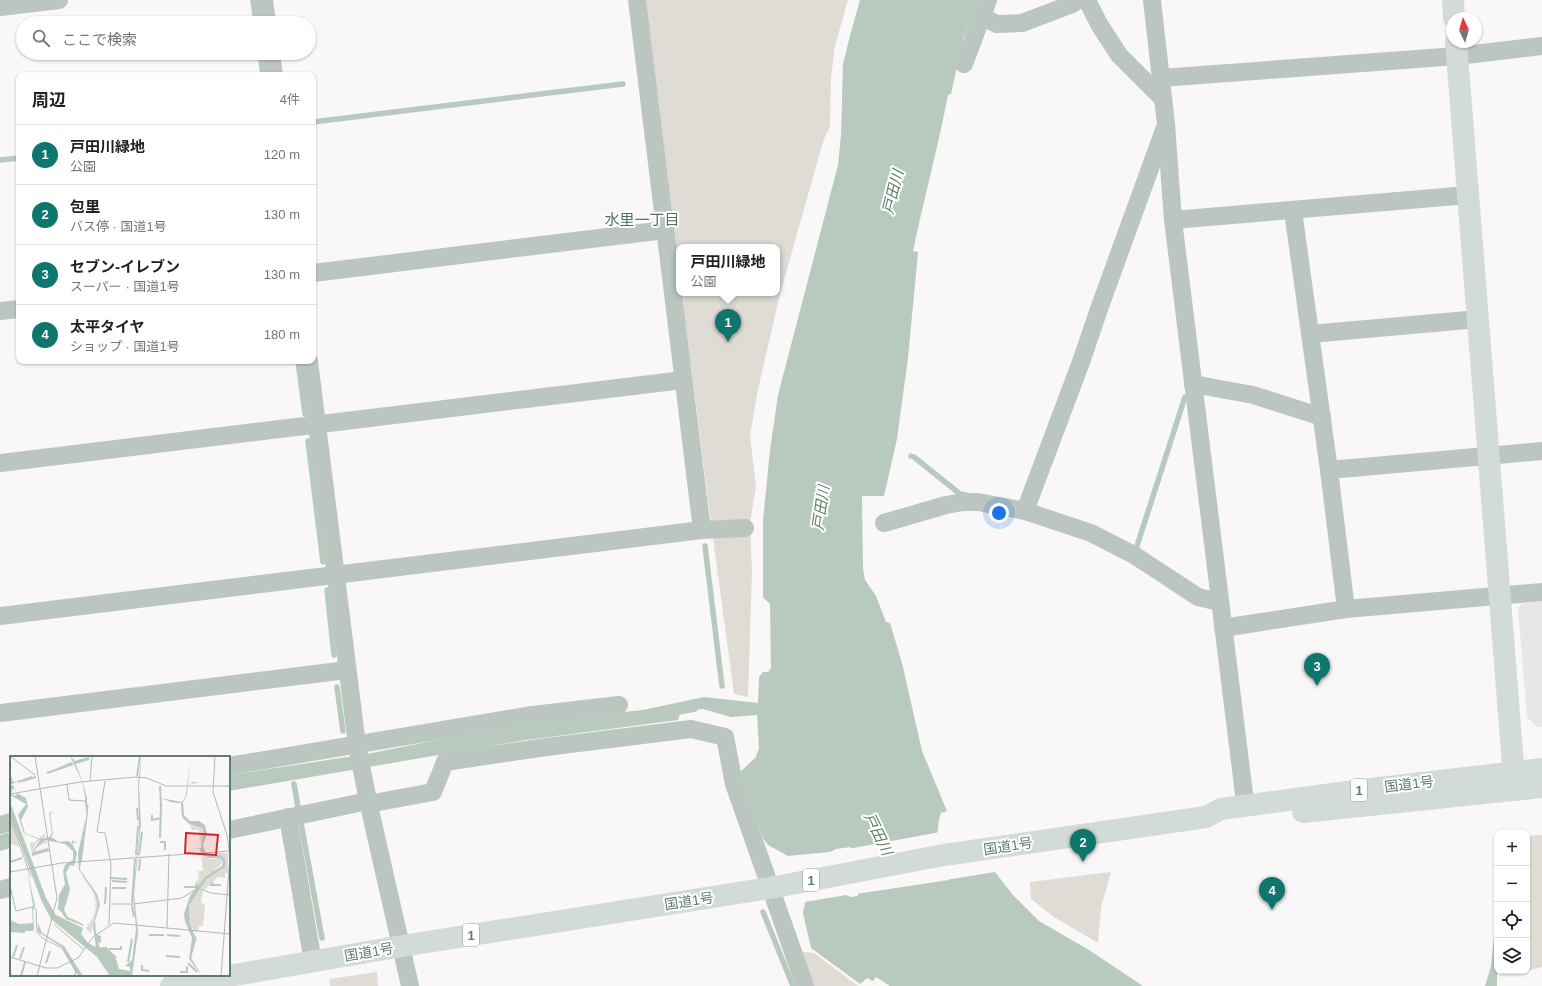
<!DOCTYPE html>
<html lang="ja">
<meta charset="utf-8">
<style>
:root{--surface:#fff;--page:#f6f6f6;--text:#202124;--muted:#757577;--line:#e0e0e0;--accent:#0f766e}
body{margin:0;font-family:Helvetica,"Noto Sans JP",sans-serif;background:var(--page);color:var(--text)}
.controls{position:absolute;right:12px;bottom:12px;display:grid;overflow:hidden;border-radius:8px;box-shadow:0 1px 3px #0004}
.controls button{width:36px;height:36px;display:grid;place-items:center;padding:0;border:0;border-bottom:1px solid var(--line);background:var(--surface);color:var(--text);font:20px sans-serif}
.compass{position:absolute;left:1446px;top:12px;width:36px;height:36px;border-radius:50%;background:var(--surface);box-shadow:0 1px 3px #0004;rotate:355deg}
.you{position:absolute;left:999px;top:513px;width:14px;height:14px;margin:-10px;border:3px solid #fff;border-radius:50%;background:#1a73e8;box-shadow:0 0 0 6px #1a73e833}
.badge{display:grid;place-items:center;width:26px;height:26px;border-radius:50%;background:var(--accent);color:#fff;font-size:13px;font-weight:700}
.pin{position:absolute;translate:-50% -33px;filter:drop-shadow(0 1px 2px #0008)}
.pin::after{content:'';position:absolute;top:21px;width:14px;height:12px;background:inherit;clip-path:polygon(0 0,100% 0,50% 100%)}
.popup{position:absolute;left:676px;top:244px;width:104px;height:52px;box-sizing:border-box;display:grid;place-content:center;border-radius:8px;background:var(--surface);filter:drop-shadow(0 1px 3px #0005);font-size:13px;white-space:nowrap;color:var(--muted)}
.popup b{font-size:15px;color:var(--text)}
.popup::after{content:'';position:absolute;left:50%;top:100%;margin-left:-8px;border:8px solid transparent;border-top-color:var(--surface)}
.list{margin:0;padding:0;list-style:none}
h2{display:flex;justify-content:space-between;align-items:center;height:52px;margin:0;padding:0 16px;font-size:17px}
h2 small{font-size:13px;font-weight:400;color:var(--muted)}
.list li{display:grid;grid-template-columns:26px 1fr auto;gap:12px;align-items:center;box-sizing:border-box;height:60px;padding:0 16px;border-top:1px solid var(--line)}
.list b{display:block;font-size:15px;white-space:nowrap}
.list p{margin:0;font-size:13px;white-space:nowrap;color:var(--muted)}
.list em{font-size:13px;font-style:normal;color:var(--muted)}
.icon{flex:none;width:22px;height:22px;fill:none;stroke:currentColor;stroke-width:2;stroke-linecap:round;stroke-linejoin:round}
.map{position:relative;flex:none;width:1542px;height:986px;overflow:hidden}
.search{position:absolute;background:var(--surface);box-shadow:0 1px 3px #0004;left:16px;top:16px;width:300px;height:44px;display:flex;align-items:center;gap:10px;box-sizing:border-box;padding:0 14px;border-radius:22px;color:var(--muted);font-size:15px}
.panel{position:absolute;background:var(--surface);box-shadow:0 1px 3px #0004;left:16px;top:72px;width:300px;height:292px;border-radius:8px}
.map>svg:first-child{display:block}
.built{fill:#e7e8e6}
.green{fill:#dfdcd6}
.water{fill:#b8cabe}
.pier{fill:#f9f7f7}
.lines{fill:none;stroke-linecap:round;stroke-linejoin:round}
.stream{stroke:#b8cabe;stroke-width:5.5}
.street{stroke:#bbc6c0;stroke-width:18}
.secondary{stroke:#d2dbd6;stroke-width:22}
.highway{stroke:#d2dbd6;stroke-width:22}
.labels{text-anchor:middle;stroke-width:4;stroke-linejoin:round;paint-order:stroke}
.shield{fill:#fff;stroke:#8ea49a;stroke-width:1}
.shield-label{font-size:13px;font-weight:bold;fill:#5e7d6f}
.street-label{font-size:14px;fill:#5e7d6f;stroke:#fff}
.water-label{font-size:15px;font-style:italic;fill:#5e7d69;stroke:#fff}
.neighbourhood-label{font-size:15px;fill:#556e62;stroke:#fff}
.inset-river{fill:none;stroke:#b8cabe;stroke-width:2}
.inset-road{fill:none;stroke:#adbbb5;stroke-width:1}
.view{fill:#d62828;fill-opacity:0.15;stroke:#d62828;stroke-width:2}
.inset-edge{fill:none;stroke:#5e7d6f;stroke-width:2}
</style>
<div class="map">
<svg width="1542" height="986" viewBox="0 0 1542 986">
<rect width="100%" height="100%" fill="#f9f7f7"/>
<path class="built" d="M 1542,601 L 1542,727 L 1537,727 L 1527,717 L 1518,608 L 1522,603 Z"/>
<g class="green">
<path d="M 645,0 L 848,0 L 835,46 L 831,78 L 830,126 L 823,142 L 780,294 L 758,389 L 750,436 L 756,486 L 750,523 L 752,571 L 748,697 L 734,694 L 711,523 L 682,293 L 777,293 L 777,247 L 679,247 L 679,272 Z"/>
<path d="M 1542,835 L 1542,967 L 1527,971 L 1527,836 Z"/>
<path d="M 1111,872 L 1101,907 L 1098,943 L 1054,917 L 1031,899 L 1030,882 Z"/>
<path d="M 797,951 L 814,953 L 858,986 L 809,986 Z"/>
<path d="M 377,972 L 378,986 L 330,986 L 329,979 Z"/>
</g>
<g class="water">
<path d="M 860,0 L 979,0 L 963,40 L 951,94 L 948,95 C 938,147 924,199 913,251 L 918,252 L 908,358 L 897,439 L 884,496 L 862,496 L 863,568 L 865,580 L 876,596 L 886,622 L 890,623 L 902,663 L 922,751 L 947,811 L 941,813 C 935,829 937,865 946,880 L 995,872 L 1012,894 L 1039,921 L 1089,950 L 1143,986 L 890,986 L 876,977 L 873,981 L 867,978 L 860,984 L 811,948 L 803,913 L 805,902 L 846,895 L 851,897 L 858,896 L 851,847 L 836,849 L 830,852 L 788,856 L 768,845 L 763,838 L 742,784 L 741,771 L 756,757 L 759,748 L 757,715 L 731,717 L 703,709 L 681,711 L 678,720 L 526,740 L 229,791 L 229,775 L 367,754 L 528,722 L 643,710 L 704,697 L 758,703 L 759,677 L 763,672 L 768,672 L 771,668 L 770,604 L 763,597 L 763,521 L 770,450 L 778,395 L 838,165 L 841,135 L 843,64 L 851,32 Z"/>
<path d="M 11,832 L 11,848 L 0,851 L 0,835 Z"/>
<path d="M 1497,911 L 1497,986 L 1485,986 L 1491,966 Z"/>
</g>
<path class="pier" d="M 940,832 L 944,873 L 949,880 L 856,894 L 849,850 L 848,849 Z"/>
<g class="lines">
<g class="stream">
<path d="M 253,0 L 256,23"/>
<path d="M 260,53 L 263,75"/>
<path d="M 313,122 L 623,84"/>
<path d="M 0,160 L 19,158"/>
<path d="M 298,361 L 305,414"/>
<path d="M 308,441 L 323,562"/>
<path d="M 911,456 L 914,457 L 960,494 L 966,495"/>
<path d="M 705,546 L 722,686"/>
<path d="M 1135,552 L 1185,397"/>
<path d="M 327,590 L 334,655"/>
<path d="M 337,687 L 343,731"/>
<path d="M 673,713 L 695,709"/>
<path d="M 294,784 L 298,807"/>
<path d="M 301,823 L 322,938"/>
<path d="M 763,912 L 793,986"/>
</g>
<g class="street">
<path d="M 264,0 L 267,23"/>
<path d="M 637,0 L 702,530"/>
<path d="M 1087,0 L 1099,24 L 1119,55 L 1163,99"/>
<path d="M 1152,0 L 1166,124 L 1173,220 L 1244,794"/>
<path d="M 0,7 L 59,0"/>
<path d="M 982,17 L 997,24 L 1022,23 L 1072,4 L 1078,0"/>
<path d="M 271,53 L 274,75"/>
<path d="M 964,64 L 988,0"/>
<path d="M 1161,78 L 1457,56 L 1542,46"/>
<path d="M 1293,211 L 1329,470 L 1346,609"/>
<path d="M 1173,220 L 1468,195"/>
<path d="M 313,273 L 665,230"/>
<path d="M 0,311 L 19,309"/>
<path d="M 1310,334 L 1479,319"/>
<path d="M 309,361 L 357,745 L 368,801 L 410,986"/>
<path d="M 1193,384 L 1253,395 L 1322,417"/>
<path d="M 0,463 L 683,380"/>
<path d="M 1329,470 L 1542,451"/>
<path d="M 1025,511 L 1081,362 L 1099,309 L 1164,130"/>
<path d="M 884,523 L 946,505 L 963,502 L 978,502 L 1025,511 L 1091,533 L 1134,555 L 1198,597 L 1219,602"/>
<path d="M 0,616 L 702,530 L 745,528"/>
<path d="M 1223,628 L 1346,609 L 1542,592"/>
<path d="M 0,713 L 347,670"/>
<path d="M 229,766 L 532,715 L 619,705"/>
<path d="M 368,804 L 433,792 L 445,762 L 546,747 L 691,729 L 725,737 L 734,784 L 805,986"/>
<path d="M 288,817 L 313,962"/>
<path d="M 0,825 L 11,822"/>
<path d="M 229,830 L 368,801"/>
<path d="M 0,890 L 11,887"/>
</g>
<g class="secondary">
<path d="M 1453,0 L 1454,18"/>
<path d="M 1456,42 L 1515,790"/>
</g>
<g class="highway">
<path d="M 1303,812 L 1542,787"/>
<path d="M 171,986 L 402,946 L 770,888 L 944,855 L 1206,817 L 1221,809 L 1354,791 L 1542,769"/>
</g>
</g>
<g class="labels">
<g class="shield">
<rect x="1351" y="779" width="16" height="22" rx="3"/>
<rect x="803" y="869" width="16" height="22" rx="3"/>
<rect x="463" y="924" width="16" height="22" rx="3"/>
</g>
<g class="shield-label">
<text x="1359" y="795">1</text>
<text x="811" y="885">1</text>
<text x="471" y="940">1</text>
</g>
<g class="street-label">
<text transform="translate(1409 784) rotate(-7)" y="5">国道1号</text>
<text transform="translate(1008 846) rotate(-9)" y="5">国道1号</text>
<text transform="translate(689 901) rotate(-9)" y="5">国道1号</text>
<text transform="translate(369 952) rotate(-10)" y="5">国道1号</text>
</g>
<g class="water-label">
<text transform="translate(893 192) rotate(-76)" y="5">戸田川</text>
<text transform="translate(821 508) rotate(-82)" y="5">戸田川</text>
<text transform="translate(878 834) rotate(64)" y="5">戸田川</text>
</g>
<g class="neighbourhood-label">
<text x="642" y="225">水里一丁目</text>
</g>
</g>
<g transform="translate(10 756)">
<rect width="220" height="220" fill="#f9f7f7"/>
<path d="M 0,60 L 14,96 L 3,72 L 9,91 L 0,87 ZM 180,68 L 193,72 L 190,92 L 189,74 L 182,74 ZM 34,78 L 36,80 L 26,87 L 22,95 L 28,93 L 32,86 L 35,84 L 38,87 L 32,88 L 25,97 L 33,93 L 39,94 L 22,99 L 30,96 L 22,98 L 20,87 L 25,86 ZM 206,96 L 218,97 L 218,117 L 215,117 L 215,122 L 208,121 L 194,134 L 191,132 L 197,123 L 215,111 L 216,103 L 205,99 ZM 191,97 L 199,103 L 210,102 L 213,106 L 188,131 L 185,126 L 189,124 L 188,115 L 193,115 ZM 72,121 L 72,120 L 85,138 L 88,147 L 81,178 L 76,172 L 83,162 L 86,150 L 84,149 L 87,148 L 84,148 L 86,147 L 83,136 ZM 191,133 L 193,134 L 191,147 L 195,148 L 193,170 L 189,170 L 188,176 L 184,175 L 180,168 L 179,148 Z" fill="#dfdcd6"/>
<path d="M 60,0 L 64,4 L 72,24 L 77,42 L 77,50 L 70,114 L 87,138 L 90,148 L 85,165 L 86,178 L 91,180 L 91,187 L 88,186 L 90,192 L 94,191 L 106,203 L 109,213 L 120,215 L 120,211 L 115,210 L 122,204 L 126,173 L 123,138 L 129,79 L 128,26 L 132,0 L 129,29 L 131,70 L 131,67 L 124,138 L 128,177 L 122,220 L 100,220 L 87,201 L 41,163 L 32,146 L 0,60 L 0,46 L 36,142 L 46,159 L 73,172 L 71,178 L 78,187 L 86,191 L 83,170 L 88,147 L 85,138 L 69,114 L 68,97 L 76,60 L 75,41 L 72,25 ZM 181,0 L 178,29 L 184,26 L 189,26 L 178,29 L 177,39 L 173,46 L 174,59 L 180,65 L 189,65 L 195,69 L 197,77 L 193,90 L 196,97 L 204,100 L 205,96 L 205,99 L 211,99 L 213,97 L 211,99 L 216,104 L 215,111 L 197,123 L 179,149 L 180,168 L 186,182 L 188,177 L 181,202 L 192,220 L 179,203 L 182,182 L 175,165 L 174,158 L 180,140 L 195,121 L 212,110 L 213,105 L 210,102 L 198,102 L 191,97 L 189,92 L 170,95 L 191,92 L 193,72 L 179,68 L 172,61 L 171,47 L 167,47 L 161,46 L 150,42 L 172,46 L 176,39 ZM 0,15 L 3,26 L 9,25 L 0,29 L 3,29 L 6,35 L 3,32 L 1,38 L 6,40 L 7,37 L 16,42 L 18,51 L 11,64 L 15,77 L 30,83 L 40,81 L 40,79 L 42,78 L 39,57 L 45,56 L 40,58 L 43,78 L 41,81 L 49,86 L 59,85 L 61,88 L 63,83 L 63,86 L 68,85 L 62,88 L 67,97 L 64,110 L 60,109 L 56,117 L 60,134 L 54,154 L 58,161 L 73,168 L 74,170 L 56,163 L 52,157 L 50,159 L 46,157 L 50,159 L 52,157 L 48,153 L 49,139 L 55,128 L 53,115 L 55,109 L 63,104 L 63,95 L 55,88 L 35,84 L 22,96 L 30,84 L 14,77 L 17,87 L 8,59 L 16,48 L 0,39 ZM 17,114 L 25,150 L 23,153 L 24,172 L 23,175 L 1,175 L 0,164 L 9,168 L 23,167 L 22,153 L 23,149 ZM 28,167 L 32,177 L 54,190 L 73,220 L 67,218 L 52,191 L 28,176 Z" fill="#b8cabe"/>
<path class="inset-river" d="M 65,6 L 79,2M 65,7 L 79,3M 48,13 L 62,7M 37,17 L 63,8M 127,20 L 130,0M 13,25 L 26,21M 8,26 L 22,21M 150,30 L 151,50M 127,52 L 128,64M 142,59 L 142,64 L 151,62M 150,82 L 151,50M 150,86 L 155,86 L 155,94M 22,98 L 38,93M 22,99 L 39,94M 126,99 L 128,70M 129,99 L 132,76M 0,106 L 12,102M 129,115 L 130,103M 101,122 L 117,123M 102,125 L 117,126M 203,126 L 201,129 L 211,129M 174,131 L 187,131 L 186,128M 102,132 L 116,132M 122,147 L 125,103M 95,148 L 96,131M 122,149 L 124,161M 0,175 L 15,176M 139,179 L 154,179M 157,179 L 170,180M 95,191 L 106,202M 99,193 L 111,193 L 111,190M 156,200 L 170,201M 3,201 L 7,189M 10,203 L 14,191M 118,206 L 122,183M 36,207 L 40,195M 178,207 L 187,216M 132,209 L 132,214 L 139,215M 170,216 L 177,216 L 177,210M 11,220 L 15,206"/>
<path class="inset-road" d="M 0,0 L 25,19M 25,0 L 47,142 L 27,220M 205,0 L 203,36 L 217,79 L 220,100 L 211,220M 80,25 L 82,0M 95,25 L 87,76 L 95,77 L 101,108 L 99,169M 57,28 L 59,44 L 75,45 L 78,51 L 71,106M 0,38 L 70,26 L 126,21 L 137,22 L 156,30 L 220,30M 0,62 L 21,121M 0,116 L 52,107 L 220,95M 0,130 L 6,155 L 22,151 L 26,153 L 27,176 L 32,182 L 52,192 L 66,216 L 64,220M 101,148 L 123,148 L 172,142 L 188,132 L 201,137 L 220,139M 44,168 L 74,194M 157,172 L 159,98M 0,201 L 36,212 L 47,212 L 68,202 L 83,181 L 104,167 L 220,178"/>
<path class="view" d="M 176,77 L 208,79 L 206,99 L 175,97 Z"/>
<rect width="220" height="220" class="inset-edge"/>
</g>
</svg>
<div class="controls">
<button>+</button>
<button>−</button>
<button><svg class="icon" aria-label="locate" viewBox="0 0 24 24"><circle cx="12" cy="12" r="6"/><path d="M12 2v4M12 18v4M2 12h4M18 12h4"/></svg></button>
<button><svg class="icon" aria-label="layers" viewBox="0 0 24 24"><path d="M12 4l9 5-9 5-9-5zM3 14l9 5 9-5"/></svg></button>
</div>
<svg class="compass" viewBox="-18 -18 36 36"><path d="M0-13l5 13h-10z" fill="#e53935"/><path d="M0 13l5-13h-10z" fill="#757577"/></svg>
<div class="you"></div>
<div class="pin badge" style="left:728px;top:342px">1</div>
<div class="popup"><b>戸田川緑地</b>公園</div>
<div class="pin badge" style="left:1083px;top:862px">2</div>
<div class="pin badge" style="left:1317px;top:686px">3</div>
<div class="pin badge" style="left:1272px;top:910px">4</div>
<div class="search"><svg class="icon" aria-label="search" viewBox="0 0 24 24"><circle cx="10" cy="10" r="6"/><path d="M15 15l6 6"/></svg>ここで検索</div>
<section class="panel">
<h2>周辺<small>4件</small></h2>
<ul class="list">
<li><span class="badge">1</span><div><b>戸田川緑地</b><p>公園</p></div><em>120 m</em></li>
<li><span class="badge">2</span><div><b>包里</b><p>バス停 · 国道1号</p></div><em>130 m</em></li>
<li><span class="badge">3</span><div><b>セブン-イレブン</b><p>スーパー · 国道1号</p></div><em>130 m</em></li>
<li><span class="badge">4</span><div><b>太平タイヤ</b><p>ショップ · 国道1号</p></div><em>180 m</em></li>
</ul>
</section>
</div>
